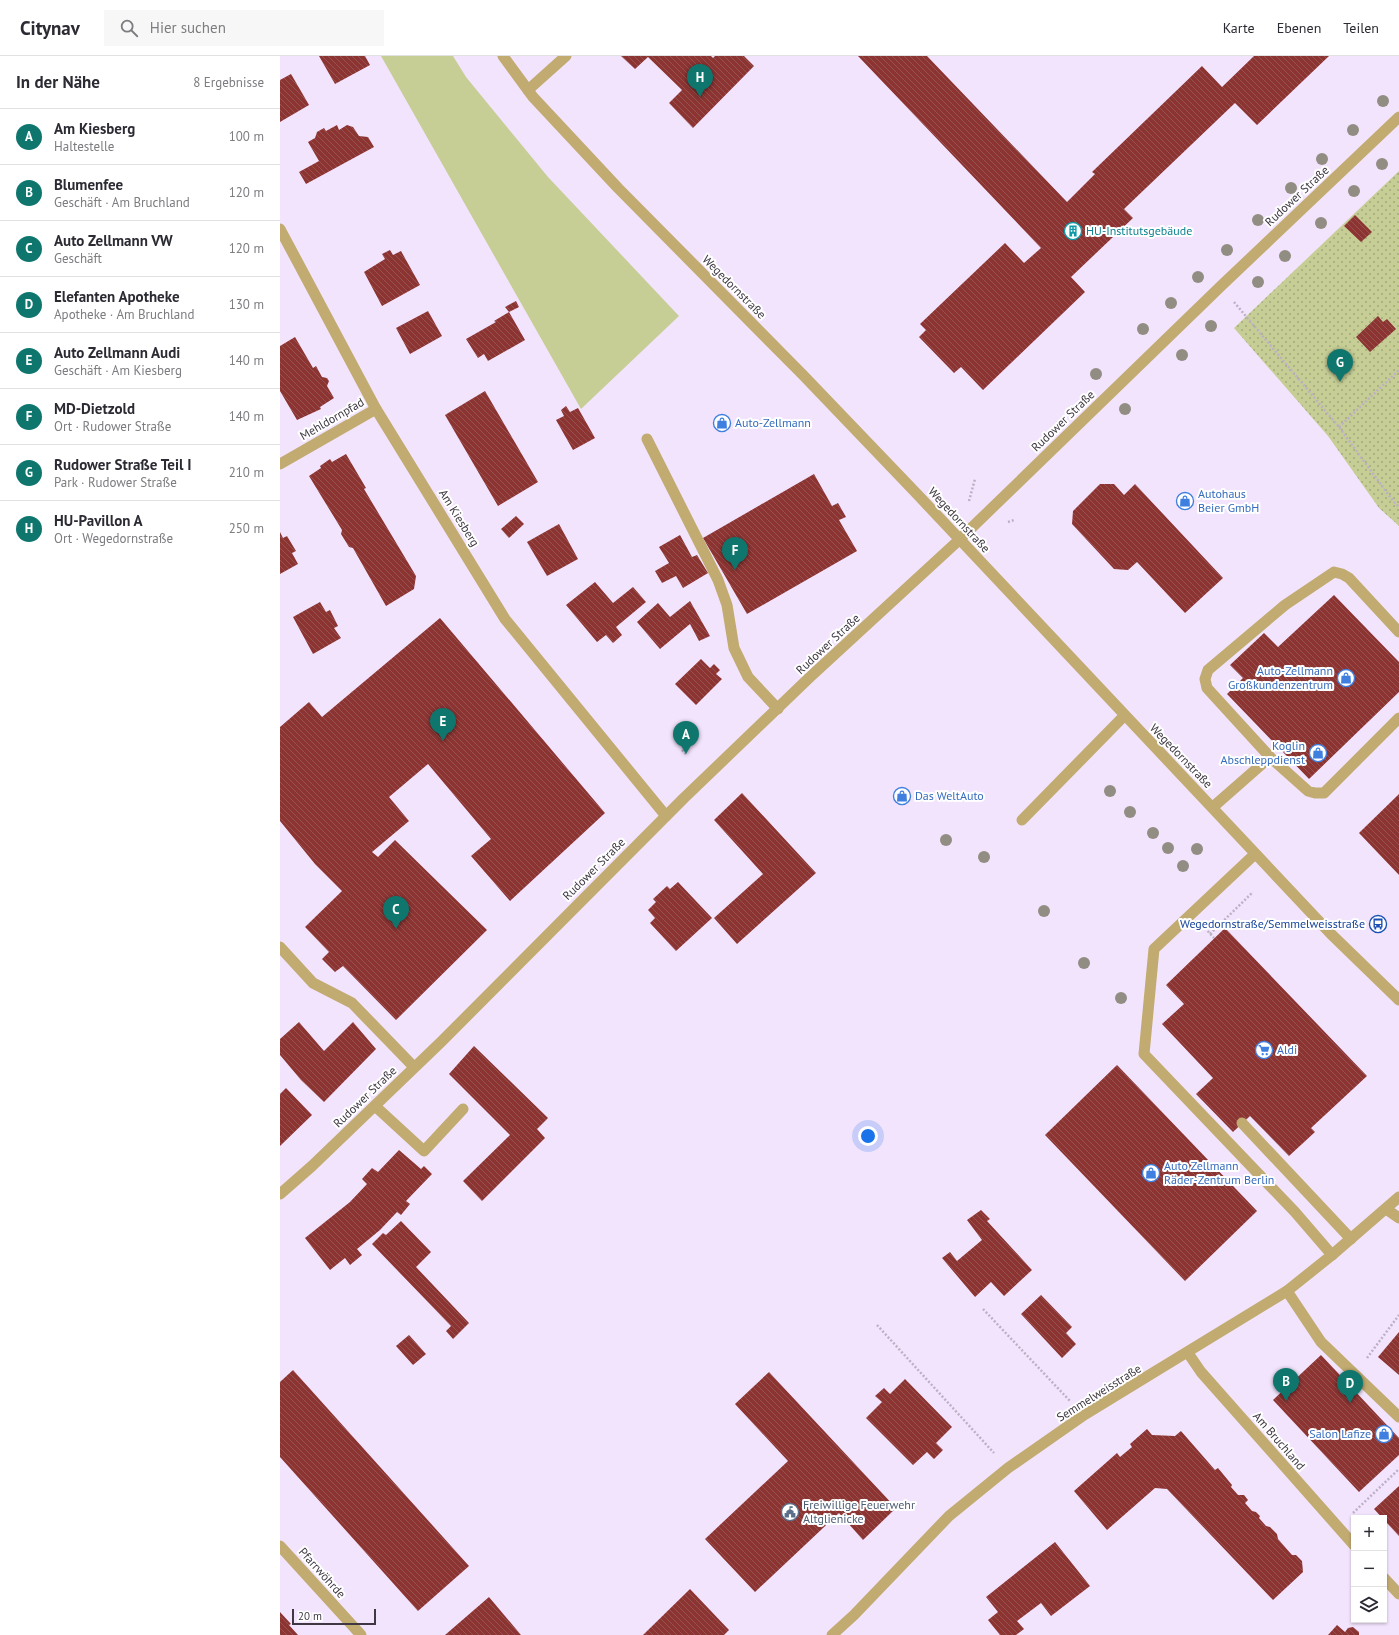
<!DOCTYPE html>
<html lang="de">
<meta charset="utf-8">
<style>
:root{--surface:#fff;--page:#f7f7f7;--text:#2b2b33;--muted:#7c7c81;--line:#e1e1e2;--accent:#0f766e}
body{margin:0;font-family:"PT Sans",sans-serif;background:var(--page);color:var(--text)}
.controls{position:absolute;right:12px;bottom:12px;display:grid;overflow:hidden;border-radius:0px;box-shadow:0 1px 3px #0004}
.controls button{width:36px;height:36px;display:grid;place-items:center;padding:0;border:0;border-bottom:1px solid var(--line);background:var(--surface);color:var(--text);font:20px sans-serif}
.scale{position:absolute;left:12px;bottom:10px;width:84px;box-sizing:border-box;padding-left:4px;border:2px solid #3f3843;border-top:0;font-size:11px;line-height:14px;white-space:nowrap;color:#3f3843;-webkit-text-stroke:3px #fff;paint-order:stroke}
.you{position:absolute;left:588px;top:1080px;width:14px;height:14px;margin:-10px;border:3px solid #fff;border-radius:50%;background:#1a73e8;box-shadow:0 0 0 6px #1a73e833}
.badge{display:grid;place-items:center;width:26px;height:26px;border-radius:50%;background:var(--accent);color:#fff;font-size:13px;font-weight:700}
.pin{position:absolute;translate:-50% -33px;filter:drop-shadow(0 1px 2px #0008)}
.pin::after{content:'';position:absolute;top:21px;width:14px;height:12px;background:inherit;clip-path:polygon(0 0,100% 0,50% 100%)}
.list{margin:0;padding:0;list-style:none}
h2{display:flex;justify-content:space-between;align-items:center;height:52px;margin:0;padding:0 16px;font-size:17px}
h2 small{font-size:13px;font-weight:400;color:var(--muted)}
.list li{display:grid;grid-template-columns:26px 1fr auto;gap:12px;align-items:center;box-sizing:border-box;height:56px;padding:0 16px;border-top:1px solid var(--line)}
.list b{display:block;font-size:15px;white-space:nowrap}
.list p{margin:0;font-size:13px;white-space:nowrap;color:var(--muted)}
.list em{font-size:13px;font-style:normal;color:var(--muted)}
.icon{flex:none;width:22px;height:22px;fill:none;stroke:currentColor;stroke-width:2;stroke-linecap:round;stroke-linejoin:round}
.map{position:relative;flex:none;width:1119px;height:1579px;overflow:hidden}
header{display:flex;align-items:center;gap:24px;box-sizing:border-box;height:56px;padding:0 20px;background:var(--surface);border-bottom:1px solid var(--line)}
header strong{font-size:19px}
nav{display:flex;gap:22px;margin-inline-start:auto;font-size:14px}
.search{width:280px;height:36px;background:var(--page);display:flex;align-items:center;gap:10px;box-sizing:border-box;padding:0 14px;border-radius:0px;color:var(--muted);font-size:15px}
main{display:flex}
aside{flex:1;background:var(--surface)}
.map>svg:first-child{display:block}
.grass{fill:#c6ce96}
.garden{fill:url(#garden-dots)}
.building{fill:url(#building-back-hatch)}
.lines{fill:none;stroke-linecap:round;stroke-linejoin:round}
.path{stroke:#bdb0c5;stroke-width:2.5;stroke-dasharray:2 2;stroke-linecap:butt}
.service{stroke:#c1ab71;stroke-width:11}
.minor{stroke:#c1ab71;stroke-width:11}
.tertiary{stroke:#c1ab71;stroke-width:11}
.tree{fill:#928d83}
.labels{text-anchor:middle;stroke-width:4;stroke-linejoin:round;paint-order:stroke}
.street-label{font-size:12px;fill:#3f3843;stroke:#fff}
.culture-label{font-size:12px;fill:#0d838f;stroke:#fff;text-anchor:start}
.shop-label{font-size:12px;fill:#366cbe;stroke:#fff;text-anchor:start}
.transit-label{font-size:12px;fill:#164399;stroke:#fff;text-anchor:end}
.service-label{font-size:12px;fill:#4e5e75;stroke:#fff;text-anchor:start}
</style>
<header>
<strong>Citynav</strong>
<div class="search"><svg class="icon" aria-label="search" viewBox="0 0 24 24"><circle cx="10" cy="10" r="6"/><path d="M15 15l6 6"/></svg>Hier suchen</div>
<nav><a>Karte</a><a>Ebenen</a><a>Teilen</a></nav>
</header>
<main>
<aside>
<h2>In der Nähe<small>8 Ergebnisse</small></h2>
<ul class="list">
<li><span class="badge">A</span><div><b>Am Kiesberg</b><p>Haltestelle</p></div><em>100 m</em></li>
<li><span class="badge">B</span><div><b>Blumenfee</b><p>Geschäft · Am Bruchland</p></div><em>120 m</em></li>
<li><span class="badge">C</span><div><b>Auto Zellmann VW</b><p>Geschäft</p></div><em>120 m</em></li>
<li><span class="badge">D</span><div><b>Elefanten Apotheke</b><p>Apotheke · Am Bruchland</p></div><em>130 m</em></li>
<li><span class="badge">E</span><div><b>Auto Zellmann Audi</b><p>Geschäft · Am Kiesberg</p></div><em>140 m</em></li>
<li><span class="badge">F</span><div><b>MD-Dietzold</b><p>Ort · Rudower Straße</p></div><em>140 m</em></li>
<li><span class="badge">G</span><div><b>Rudower Straße Teil I</b><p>Park · Rudower Straße</p></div><em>210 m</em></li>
<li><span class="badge">H</span><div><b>HU-Pavillon A</b><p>Ort · Wegedornstraße</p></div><em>250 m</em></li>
</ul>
</aside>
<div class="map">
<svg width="1119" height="1579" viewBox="0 0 1119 1579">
<defs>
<pattern id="garden-dots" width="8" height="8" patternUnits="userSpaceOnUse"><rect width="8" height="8" fill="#c6ce96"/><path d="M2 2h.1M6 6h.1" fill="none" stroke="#a2a87c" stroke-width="1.8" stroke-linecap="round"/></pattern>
<pattern id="building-back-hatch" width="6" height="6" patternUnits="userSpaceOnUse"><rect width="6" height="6" fill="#8b3432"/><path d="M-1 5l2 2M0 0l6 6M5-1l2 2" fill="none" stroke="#975150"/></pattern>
</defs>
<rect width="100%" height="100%" fill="#f3e4fd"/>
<path class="grass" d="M 101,0 L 173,0 L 186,21 L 268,121 L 399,260 L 301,353 Z"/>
<path class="garden" d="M 1119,115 L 1119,470 L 1099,452 L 1048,380 L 954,272 Z"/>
<g class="building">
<path d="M 39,0 L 85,0 L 90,9 L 55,28 Z"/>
<path d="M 341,0 L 431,0 L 433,2 L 435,0 L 464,0 L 474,10 L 413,72 L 389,47 L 402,34 L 368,1 L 355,13 Z"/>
<path d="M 578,0 L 647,0 L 787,146 L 815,118 L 812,116 L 922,10 L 942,31 L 974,0 L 1049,0 L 977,69 L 955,47 L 844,153 L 853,162 L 791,221 L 805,236 L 703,334 L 681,311 L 674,317 L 639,281 L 646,274 L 640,268 L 725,187 L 744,207 L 761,192 Z"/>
<path d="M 11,18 L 29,49 L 0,66 L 0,24 Z"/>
<path d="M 57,69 L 59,74 L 67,69 L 73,71 L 79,80 L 88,81 L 94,91 L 26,128 L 19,116 L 39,105 L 28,86 L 35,82 L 37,76 L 44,72 L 46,75 Z"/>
<path d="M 1075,159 L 1092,176 L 1081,186 L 1064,170 Z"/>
<path d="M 110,194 L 113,199 L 121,195 L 140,229 L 102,250 L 84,216 L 105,203 L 102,198 Z"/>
<path d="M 236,245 L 239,251 L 229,256 L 245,284 L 208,305 L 204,298 L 198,302 L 186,283 L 216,266 L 214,265 L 229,256 L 225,251 Z"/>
<path d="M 148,255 L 162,280 L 130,298 L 116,272 Z"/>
<path d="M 1098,260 L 1103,266 L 1107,263 L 1116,273 L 1090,296 L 1076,281 Z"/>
<path d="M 15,281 L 33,312 L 36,310 L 42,321 L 47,322 L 49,325 L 47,330 L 54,342 L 40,351 L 41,353 L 17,364 L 0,335 L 0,290 Z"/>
<path d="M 205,335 L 258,426 L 218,450 L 165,359 Z"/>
<path d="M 286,350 L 290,356 L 298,352 L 315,382 L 293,394 L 276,364 L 284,360 L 281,354 Z"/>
<path d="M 66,398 L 86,432 L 84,433 L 136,520 L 134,533 L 106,550 L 73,492 L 69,491 L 61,478 L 62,474 L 29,420 L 41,412 L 40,410 L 50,403 L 52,406 Z"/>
<path d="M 534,418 L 552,450 L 558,447 L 566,461 L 559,464 L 577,495 L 467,558 L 423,482 Z"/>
<path d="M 820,428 L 834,428 L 844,439 L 855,428 L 943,522 L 905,557 L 857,506 L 848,514 L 834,513 L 792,468 L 793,455 Z"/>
<path d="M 236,460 L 244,468 L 229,482 L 221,473 Z"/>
<path d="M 279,468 L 298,503 L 267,520 L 247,486 Z"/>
<path d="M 0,476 L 3,482 L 7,480 L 16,495 L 12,497 L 18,508 L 0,518 Z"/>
<path d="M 400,479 L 412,501 L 417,499 L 428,517 L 403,532 L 396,520 L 382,527 L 375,515 L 389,507 L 379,491 Z"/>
<path d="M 315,526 L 333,547 L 353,531 L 366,546 L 336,571 L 342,579 L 333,587 L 326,579 L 317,586 L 286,549 Z"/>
<path d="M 1054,539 L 1119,606 L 1119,636 L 1029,723 L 947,638 L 963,622 L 950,609 L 984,577 L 998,591 Z"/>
<path d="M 410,545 L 430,580 L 419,585 L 410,568 L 380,593 L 357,566 L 378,547 L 390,561 Z"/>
<path d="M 40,546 L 46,556 L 50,554 L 58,570 L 54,572 L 61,582 L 33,598 L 13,561 Z"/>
<path d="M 160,562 L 325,757 L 230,845 L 191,800 L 211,783 L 148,708 L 109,741 L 129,765 L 92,796 L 98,801 L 115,784 L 207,874 L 116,964 L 63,910 L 55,916 L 42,903 L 49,896 L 25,871 L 62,835 L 35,808 L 0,765 L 0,671 L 29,646 L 42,661 Z"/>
<path d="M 421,603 L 430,612 L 434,608 L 440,614 L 436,618 L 442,623 L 416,649 L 395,628 Z"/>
<path d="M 462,737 L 536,817 L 457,888 L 434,862 L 483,818 L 434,764 Z"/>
<path d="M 1119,738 L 1119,819 L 1079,777 Z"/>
<path d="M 398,826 L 432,862 L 396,895 L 370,867 L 375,862 L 368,854 L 376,846 L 373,843 L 387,830 L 390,833 Z"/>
<path d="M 945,872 L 1087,1020 L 1031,1072 L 1035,1076 L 1009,1100 L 970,1060 L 953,1076 L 916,1038 L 933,1022 L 882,968 L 904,948 L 886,929 Z"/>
<path d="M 19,966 L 44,995 L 73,966 L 96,993 L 44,1046 L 21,1024 L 0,999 L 0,983 Z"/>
<path d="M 194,990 L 268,1062 L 257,1073 L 265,1082 L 202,1145 L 183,1125 L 230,1079 L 169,1018 Z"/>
<path d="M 837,1009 L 977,1155 L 905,1225 L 765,1079 Z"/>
<path d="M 6,1032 L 32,1059 L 0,1090 L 0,1038 Z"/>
<path d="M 119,1094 L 141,1113 L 144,1110 L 152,1118 L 126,1145 L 130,1148 L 121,1159 L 117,1156 L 100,1174 L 77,1193 L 82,1199 L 70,1209 L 65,1202 L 50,1214 L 25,1182 L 70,1146 L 87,1128 L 82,1123 L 92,1112 L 98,1116 Z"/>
<path d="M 701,1154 L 710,1163 L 707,1165 L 752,1214 L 724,1240 L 711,1226 L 695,1241 L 662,1202 L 670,1196 L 677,1205 L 702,1184 L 687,1164 Z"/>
<path d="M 121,1165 L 151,1196 L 136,1211 L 189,1267 L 173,1283 L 166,1275 L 171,1270 L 92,1188 L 103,1177 L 106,1179 Z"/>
<path d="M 761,1239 L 792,1271 L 786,1277 L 796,1288 L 782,1302 L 741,1258 Z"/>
<path d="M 1119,1276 L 1119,1319 L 1098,1301 Z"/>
<path d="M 129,1279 L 146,1298 L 133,1309 L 116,1290 Z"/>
<path d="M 1041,1299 L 1119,1382 L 1119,1399 L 1079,1436 L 993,1344 Z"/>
<path d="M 13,1314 L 189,1510 L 138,1555 L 0,1401 L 0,1326 Z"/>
<path d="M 489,1316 L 616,1452 L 583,1484 L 559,1457 L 475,1536 L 425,1483 L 508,1405 L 455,1348 Z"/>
<path d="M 625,1323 L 672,1371 L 656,1387 L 663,1394 L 654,1403 L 647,1396 L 633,1409 L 586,1362 L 602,1346 L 595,1340 L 604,1332 L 610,1338 Z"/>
<path d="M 867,1373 L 872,1379 L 895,1380 L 901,1375 L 935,1414 L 938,1412 L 952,1429 L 951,1431 L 958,1439 L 964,1439 L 968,1444 L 965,1447 L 972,1455 L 976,1456 L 980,1460 L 979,1462 L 986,1470 L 990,1471 L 997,1478 L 998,1483 L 1012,1499 L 1016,1499 L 1022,1505 L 1023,1516 L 993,1544 L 887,1433 L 875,1432 L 827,1474 L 794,1435 L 837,1397 L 840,1401 L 852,1391 L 850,1388 Z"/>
<path d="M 1119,1430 L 1119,1480 L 1094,1453 Z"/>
<path d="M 775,1486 L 810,1530 L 771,1560 L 761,1547 L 737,1565 L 744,1573 L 736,1579 L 720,1579 L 708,1564 L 718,1556 L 706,1541 Z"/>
<path d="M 410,1533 L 449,1574 L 444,1579 L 363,1579 Z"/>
<path d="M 209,1541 L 241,1579 L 165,1579 Z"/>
<path d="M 0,1556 L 11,1568 L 9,1569 L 18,1579 L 0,1579 Z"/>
<path d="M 1057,1569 L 1065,1576 L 1068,1572 L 1073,1571 L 1079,1576 L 1079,1579 L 1048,1579 Z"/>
</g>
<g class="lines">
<g class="path">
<path d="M 954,246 L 1059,371 L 1113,445 L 1119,451"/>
<path d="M 1059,371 L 1119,314"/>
<path d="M 689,445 L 695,423"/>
<path d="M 728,466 L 734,464"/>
<path d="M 402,694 L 406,698"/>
<path d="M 925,872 L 934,882"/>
<path d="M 930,878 L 973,836"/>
<path d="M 703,1253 L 790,1345"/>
<path d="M 597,1269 L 714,1397"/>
<path d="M 1087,1302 L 1119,1259"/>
<path d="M 1073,1457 L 1119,1413"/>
</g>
<g class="service">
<path d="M 248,34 L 286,0"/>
<path d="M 367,383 L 438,524 L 447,549 L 454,592 L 468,621 L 498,653"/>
<path d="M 1119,576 L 1069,522 L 1062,518 L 1054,516 L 1005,549 L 928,614 L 925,623 L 927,632 L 990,701 L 1028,735 L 1035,737 L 1044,737 L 1119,662"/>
<path d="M 933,751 L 990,701"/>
<path d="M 742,764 L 844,660"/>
<path d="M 975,798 L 874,893 L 864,998 L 1015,1156 L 1052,1199"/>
<path d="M 0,891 L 33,927 L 72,947 L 134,1011"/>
<path d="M 95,1050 L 144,1095 L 183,1053"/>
<path d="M 962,1067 L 1071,1183"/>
<path d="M 1106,1153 L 1119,1162"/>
<path d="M 1007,1235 L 1041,1286 L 1119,1361"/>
</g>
<g class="minor">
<path d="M 0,173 L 96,353 L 225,563 L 386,760"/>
<path d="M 0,408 L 96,353"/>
<path d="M 908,1297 L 921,1316 L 1074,1489"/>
<path d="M 0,1490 L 81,1579"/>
<path d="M 1104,1522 L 1119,1538"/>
<path d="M 552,1579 L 574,1559 L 669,1460 L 728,1412 L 804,1359 L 1007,1235 L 1052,1199 L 1119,1141"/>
</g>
<g class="tertiary">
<path d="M 223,0 L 253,41 L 338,132 L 523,319 L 637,438 L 1051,878 L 1119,944"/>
<path d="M 0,1138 L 32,1110 L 161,986 L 404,742 L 530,621 L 679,484 L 941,230 L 1119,61"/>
</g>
</g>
<g class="tree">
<circle cx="1103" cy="45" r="6"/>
<circle cx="1073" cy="74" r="6"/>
<circle cx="1042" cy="103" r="6"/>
<circle cx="1102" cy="108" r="6"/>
<circle cx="1011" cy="132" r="6"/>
<circle cx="1074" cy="135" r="6"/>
<circle cx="978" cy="164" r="6"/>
<circle cx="1041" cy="167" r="6"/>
<circle cx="947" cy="194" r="6"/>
<circle cx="1005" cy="200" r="6"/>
<circle cx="918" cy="221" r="6"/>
<circle cx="978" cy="226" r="6"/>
<circle cx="891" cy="247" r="6"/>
<circle cx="931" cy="270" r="6"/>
<circle cx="863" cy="273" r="6"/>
<circle cx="902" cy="299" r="6"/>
<circle cx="816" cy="318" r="6"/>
<circle cx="845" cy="353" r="6"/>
<circle cx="830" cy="735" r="6"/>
<circle cx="850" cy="756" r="6"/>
<circle cx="873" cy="777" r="6"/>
<circle cx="666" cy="784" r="6"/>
<circle cx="888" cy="792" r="6"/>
<circle cx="917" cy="793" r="6"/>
<circle cx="704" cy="801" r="6"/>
<circle cx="903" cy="810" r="6"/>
<circle cx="764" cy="855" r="6"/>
<circle cx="804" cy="907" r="6"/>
<circle cx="841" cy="942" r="6"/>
</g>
<defs>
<g id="building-ring" transform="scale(0.9)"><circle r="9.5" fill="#fff" stroke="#0f9aa8" stroke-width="1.5"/><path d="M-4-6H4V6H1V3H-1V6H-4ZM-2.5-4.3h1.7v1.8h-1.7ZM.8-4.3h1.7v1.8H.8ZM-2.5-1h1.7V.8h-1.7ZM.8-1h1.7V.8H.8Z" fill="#0f9aa8"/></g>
<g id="shop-ring" transform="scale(0.9)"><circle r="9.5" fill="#fff" stroke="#3f7fe0" stroke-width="1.5"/><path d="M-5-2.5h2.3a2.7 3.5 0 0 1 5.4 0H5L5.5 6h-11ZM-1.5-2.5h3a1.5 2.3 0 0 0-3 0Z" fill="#3f7fe0"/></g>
<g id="bus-ring" transform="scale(0.9)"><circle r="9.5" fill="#fff" stroke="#1a4fb4" stroke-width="1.5"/><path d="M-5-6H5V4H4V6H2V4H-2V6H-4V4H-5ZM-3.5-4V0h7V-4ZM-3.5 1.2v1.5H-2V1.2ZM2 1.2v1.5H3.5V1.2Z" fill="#1a4fb4"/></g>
<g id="supermarket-ring" transform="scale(0.9)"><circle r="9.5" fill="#fff" stroke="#3f7fe0" stroke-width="1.5"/><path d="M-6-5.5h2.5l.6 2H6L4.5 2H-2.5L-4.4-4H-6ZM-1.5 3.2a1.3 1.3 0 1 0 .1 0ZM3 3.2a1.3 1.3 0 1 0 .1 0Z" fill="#3f7fe0"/></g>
<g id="civic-ring" transform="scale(0.9)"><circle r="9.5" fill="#fff" stroke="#5c6f8a" stroke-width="1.5"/><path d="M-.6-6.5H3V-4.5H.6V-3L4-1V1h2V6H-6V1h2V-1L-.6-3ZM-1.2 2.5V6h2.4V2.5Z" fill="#5c6f8a"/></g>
</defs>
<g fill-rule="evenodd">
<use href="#building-ring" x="793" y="175"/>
<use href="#shop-ring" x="442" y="367"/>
<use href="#shop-ring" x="905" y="445"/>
<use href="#shop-ring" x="1066" y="622"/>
<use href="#shop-ring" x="1038" y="697"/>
<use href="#shop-ring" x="622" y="740"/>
<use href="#bus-ring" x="1098" y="868"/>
<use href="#supermarket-ring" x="984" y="994"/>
<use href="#shop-ring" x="871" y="1117"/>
<use href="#shop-ring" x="1104" y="1378"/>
<use href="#civic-ring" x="510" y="1456"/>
</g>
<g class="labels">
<g class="street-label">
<text transform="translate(1017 140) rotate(-43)" y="4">Rudower Straße</text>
<text transform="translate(454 231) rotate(45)" y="4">Wegedornstraße</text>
<text transform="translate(52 363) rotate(-30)" y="4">Mehldornpfad</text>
<text transform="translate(783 365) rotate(-44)" y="4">Rudower Straße</text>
<text transform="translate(179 462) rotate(58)" y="4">Am Kiesberg</text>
<text transform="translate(679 464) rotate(47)" y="4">Wegedornstraße</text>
<text transform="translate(548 588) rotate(-43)" y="4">Rudower Straße</text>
<text transform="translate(901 700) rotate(46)" y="4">Wegedornstraße</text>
<text transform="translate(314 813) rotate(-45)" y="4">Rudower Straße</text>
<text transform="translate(85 1041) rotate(-44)" y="4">Rudower Straße</text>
<text transform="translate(819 1337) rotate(-32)" y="4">Semmelweisstraße</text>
<text transform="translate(999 1385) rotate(49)" y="4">Am Bruchland</text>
<text transform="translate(42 1517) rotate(48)" y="4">Pfarrwöhrde</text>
</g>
<g class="culture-label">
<text x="806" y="179">HU-Institutsgebäude</text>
</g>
<g class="shop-label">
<text x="455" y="371">Auto-Zellmann</text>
<text x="918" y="442">Autohaus<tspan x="918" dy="14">Beier GmbH</tspan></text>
<text x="1053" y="619" text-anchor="end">Auto-Zellmann<tspan x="1053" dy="14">Großkundenzentrum</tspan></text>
<text x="1025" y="694" text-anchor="end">Koglin<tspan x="1025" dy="14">Abschleppdienst</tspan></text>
<text x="635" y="744">Das WeltAuto</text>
<text x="997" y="998">Aldi</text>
<text x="884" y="1114">Auto Zellmann<tspan x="884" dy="14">Räder-Zentrum Berlin</tspan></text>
<text x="1091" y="1382" text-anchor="end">Salon Lafize</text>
</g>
<g class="transit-label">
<text x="1085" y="872">Wegedornstraße/Semmelweisstraße</text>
</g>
<g class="service-label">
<text x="523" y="1453">Freiwillige Feuerwehr<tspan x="523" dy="14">Altglienicke</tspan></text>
</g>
</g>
</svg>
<div class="controls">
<button>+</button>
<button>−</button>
<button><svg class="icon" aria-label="layers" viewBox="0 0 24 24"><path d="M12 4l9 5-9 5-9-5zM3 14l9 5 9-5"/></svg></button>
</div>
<div class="scale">20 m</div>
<div class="you"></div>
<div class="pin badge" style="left:406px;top:698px">A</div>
<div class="pin badge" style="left:1006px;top:1345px">B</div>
<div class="pin badge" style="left:116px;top:873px">C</div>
<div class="pin badge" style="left:1070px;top:1347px">D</div>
<div class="pin badge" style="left:163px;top:685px">E</div>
<div class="pin badge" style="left:455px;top:514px">F</div>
<div class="pin badge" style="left:1060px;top:326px">G</div>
<div class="pin badge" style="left:420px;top:41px">H</div>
</div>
</main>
